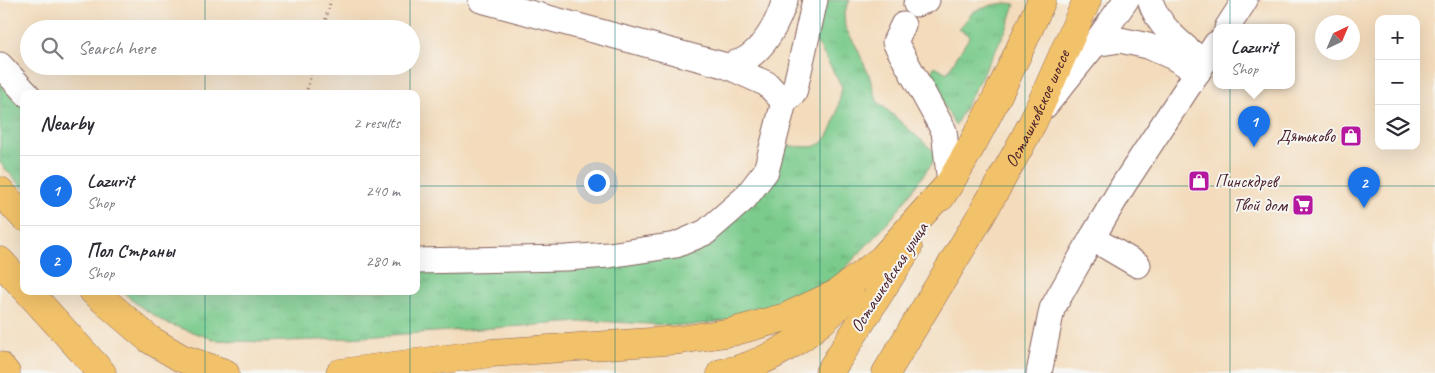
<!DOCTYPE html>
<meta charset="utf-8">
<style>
:root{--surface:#fff;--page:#f7f7f7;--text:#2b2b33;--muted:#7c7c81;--line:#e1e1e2;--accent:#1a73e8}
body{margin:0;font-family:Caveat,sans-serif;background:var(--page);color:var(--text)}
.controls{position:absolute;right:15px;top:15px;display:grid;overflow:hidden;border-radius:10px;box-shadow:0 5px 20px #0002}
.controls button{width:45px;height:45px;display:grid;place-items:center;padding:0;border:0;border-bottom:1px solid var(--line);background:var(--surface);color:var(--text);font:25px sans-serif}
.compass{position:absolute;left:1315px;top:15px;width:45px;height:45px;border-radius:50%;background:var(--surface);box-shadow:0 5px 20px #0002;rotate:44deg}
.you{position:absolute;left:596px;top:182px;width:18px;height:18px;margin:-12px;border:4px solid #fff;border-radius:50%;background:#1a73e8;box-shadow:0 0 0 8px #1a73e833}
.badge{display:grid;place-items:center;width:32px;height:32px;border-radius:50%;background:var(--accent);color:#fff;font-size:16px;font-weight:700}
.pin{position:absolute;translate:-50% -41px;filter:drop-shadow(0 1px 2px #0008)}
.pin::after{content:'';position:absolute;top:26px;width:18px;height:15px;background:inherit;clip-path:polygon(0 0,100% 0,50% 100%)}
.popup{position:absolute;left:1213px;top:24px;width:82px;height:65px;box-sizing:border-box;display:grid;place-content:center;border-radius:10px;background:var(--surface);filter:drop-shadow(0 1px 4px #0005);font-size:16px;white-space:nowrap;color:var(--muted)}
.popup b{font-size:19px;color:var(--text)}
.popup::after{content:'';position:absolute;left:50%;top:100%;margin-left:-10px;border:10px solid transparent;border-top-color:var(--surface)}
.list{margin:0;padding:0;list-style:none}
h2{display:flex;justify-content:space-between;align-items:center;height:65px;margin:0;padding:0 20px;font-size:21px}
h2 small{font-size:16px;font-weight:400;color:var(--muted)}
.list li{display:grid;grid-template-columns:32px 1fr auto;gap:15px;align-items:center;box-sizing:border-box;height:70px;padding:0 20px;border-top:1px solid var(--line)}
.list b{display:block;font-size:19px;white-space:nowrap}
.list p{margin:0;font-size:16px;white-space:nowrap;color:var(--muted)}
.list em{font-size:16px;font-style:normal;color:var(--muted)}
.icon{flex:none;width:28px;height:28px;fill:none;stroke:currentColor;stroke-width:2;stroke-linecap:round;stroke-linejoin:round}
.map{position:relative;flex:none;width:1435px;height:373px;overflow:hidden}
.search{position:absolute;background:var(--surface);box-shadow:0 5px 20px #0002;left:20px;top:20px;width:400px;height:55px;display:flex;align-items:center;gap:12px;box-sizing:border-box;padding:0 18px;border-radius:28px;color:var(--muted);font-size:19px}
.panel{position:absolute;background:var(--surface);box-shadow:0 5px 20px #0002;left:20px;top:90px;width:400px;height:205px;border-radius:10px}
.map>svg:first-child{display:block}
.grass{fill:url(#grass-tufts);stroke:#62755c}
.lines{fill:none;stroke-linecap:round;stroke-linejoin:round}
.minor-casing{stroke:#85615d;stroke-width:27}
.major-casing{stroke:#85615d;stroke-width:29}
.highway-casing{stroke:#85615d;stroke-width:29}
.path{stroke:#85615d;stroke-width:3;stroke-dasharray:1 4;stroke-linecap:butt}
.minor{stroke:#fff;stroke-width:25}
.major{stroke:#f2c26a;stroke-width:28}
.highway{stroke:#f2c26a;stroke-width:28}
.grid{fill:none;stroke:#0f766e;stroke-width:1;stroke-opacity:0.55}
.labels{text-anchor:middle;stroke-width:4;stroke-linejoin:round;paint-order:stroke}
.street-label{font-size:18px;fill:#4a1f2b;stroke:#f6f6f2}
.poi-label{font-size:18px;fill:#4a1f2b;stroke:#f6f6f2;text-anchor:end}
</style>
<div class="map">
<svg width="1435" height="373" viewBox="0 0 1435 373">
<defs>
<pattern id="grass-tufts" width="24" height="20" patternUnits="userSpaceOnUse" patternTransform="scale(1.25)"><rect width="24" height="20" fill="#7acb8c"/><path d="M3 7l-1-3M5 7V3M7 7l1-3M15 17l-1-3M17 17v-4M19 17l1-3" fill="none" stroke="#6bae79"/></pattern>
</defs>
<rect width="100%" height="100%" fill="#f6f6f2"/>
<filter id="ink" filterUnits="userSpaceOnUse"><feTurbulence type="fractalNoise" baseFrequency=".02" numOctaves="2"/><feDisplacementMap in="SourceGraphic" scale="10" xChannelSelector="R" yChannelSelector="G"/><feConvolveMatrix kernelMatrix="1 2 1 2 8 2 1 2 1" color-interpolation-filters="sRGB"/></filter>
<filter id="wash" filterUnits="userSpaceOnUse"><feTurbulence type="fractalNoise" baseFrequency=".0096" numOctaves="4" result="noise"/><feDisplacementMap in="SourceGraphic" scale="20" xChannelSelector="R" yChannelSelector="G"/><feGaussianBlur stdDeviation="1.12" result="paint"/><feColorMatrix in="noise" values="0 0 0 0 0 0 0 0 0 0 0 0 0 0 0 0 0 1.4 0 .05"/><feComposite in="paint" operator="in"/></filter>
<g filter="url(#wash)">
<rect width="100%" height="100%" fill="#f3dbbb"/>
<g class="grass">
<path d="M 822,0 L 850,0 L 844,14 L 845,27 L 857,48 L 869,75 L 877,101 L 938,155 L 893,217 L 838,276 L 781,305 L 738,319 L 686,326 L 595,321 L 318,340 L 262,342 L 216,340 L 166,323 L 138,305 L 122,291 L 416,291 L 416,265 L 687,248 L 773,172 L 788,146 C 797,146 807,148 816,146 C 835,140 838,104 842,87 L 814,37 Z"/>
<path d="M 1007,3 L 1015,4 L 1007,28 L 955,126 L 935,88 L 931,72 L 935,66 L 947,73 L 970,36 L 959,29 L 973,12 L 992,5 Z"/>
<path d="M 0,83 L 12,97 L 24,106 L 24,189 L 0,163 Z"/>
</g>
</g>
<g filter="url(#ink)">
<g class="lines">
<g class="minor-casing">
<g id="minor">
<path d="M 481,0 L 727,66 L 767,84 L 784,102"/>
<path d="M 1150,0 C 1158,27 1181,44 1202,61"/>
<path d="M 916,4 L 927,0"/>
<path d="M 903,25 L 895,42 L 944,131 L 950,183"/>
<path d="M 1227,28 L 1245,0"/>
<path d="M 1095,44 L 1120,40 L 1148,46 L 1173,57 L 1198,72"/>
<path d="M 0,65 L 27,94"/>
<path d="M 727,66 C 733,64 740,62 746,59 C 766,46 778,22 785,0"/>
<path d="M 1045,106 L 1095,44 L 1126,0"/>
<path d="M 416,261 L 566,258 L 609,255 L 676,245 L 706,232 L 745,198 L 766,171 L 784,102 L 794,93 L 815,0"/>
<path d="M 1138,265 L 1092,238 L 1124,184 L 1216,44"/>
<path d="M 1039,373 L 1052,309 L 1092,238"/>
</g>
</g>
<g class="major-casing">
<g id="major">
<path d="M 0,191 L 24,217"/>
<path d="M 941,197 C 981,135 1012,67 1042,0"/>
<path d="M 93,291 L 149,339 L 181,358 L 225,373"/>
<path d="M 340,373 L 491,353 L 680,340 L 732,332 L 786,317 L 836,294 L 882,259 L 950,183"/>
<path d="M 721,373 C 771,365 817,330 850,294"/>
<path d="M 829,373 L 908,248"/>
<path id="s1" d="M 886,373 L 982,214 L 1018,150 L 1033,122 L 1087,0"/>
</g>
</g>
<g class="highway-casing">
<g id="highway">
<path d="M 0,261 L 24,287"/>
<path d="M 28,291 L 102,373"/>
<path d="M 0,366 L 6,373"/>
</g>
</g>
<g class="path">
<path d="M 323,29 L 331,0"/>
<path d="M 306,94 L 313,66"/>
</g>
<use href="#minor" class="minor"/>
<use href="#major" class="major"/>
<use href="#highway" class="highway"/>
</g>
</g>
<path class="grid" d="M 205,0 L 205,29M 410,0 L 410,29M 615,0 L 615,373M 820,0 L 820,373M 1025,0 L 1025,373M 1230,0 L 1230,373M 205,66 L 205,94M 410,66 L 410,94M 0,186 L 24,186M 416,186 L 1435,186M 205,291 L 205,373M 410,291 L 410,373"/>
<defs>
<g id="shop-square" transform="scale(1.125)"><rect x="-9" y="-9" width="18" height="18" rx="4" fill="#b5179e" stroke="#f6f6f2"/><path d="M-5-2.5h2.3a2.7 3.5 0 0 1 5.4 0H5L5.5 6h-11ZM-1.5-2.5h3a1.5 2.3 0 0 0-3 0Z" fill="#fff"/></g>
<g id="supermarket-square" transform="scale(1.125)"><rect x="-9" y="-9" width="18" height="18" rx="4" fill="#b5179e" stroke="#f6f6f2"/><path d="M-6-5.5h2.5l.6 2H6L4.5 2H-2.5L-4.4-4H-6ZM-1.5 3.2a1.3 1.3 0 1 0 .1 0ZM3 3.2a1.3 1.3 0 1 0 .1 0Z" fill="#fff"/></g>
</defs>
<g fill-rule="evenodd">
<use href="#shop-square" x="1351" y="136"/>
<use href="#shop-square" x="1199" y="181"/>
<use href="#supermarket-square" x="1303" y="205"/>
</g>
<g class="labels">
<g class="street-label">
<text dy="6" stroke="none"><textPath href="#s1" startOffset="305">Осташковское шоссе</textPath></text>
<text transform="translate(889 277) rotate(-57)" y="6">Осташковская улица</text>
</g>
<g class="poi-label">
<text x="1335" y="142">Дятьково</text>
<text x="1215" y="187" text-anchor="start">Пинскдрев</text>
<text x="1287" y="211">Твой дом</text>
</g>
</g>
</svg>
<div class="controls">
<button>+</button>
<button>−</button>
<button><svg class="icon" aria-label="layers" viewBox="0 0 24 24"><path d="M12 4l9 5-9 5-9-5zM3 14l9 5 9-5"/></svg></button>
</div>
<svg class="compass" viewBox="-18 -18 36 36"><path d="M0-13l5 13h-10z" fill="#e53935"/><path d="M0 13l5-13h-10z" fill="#7c7c81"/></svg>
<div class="you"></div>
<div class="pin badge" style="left:1254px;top:147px">1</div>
<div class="popup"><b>Lazurit</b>Shop</div>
<div class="pin badge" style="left:1364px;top:208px">2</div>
<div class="search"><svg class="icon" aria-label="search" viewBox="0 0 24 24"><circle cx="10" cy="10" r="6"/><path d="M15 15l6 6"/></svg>Search here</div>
<section class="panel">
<h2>Nearby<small>2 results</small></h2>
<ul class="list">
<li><span class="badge">1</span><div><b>Lazurit</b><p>Shop</p></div><em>240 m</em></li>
<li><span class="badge">2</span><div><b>Пол Страны</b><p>Shop</p></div><em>280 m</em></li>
</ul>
</section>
</div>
